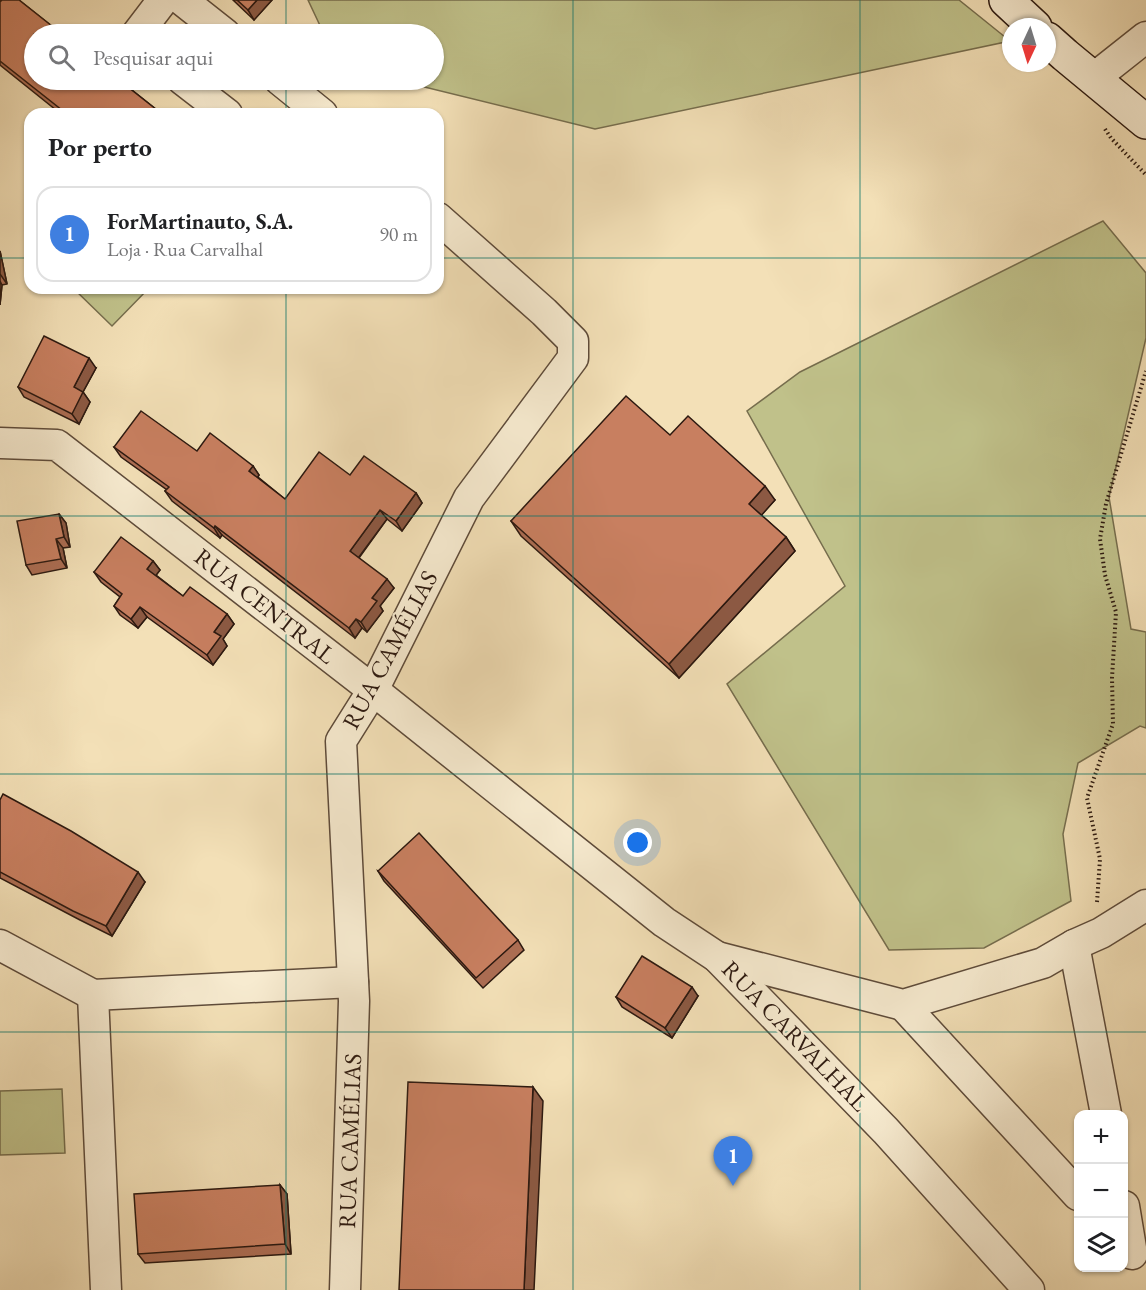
<!DOCTYPE html>
<html lang="pt">
<meta charset="utf-8">
<style>
:root{--surface:#fff;--page:#f6f6f6;--text:#202124;--muted:#757577;--line:#e0e0e0;--accent:#8f2418}
body{margin:0;font-family:"EB Garamond",serif;background:var(--page);color:var(--text)}
.controls{position:absolute;right:18px;bottom:18px;display:grid;overflow:hidden;border-radius:12px;box-shadow:0 2px 4px #0004}
.controls button{width:54px;height:54px;display:grid;place-items:center;padding:0;border:0;border-bottom:2px solid var(--line);background:var(--surface);color:var(--text);font:30px sans-serif}
.compass{position:absolute;left:1002px;top:18px;width:54px;height:54px;border-radius:50%;background:var(--surface);box-shadow:0 2px 4px #0004;rotate:184deg}
.you{position:absolute;left:638px;top:843px;width:21px;height:21px;margin:-15px;border:4px solid #fff;border-radius:50%;background:#1a73e8;box-shadow:0 0 0 9px #1a73e833}
.badge{display:grid;place-items:center;width:39px;height:39px;border-radius:50%;background:var(--accent);color:#fff;font-size:20px;font-weight:700}
.pin{position:absolute;translate:-50% -50px;filter:drop-shadow(0 2px 3px #0008)}
.pin::after{content:'';position:absolute;top:32px;width:21px;height:18px;background:inherit;clip-path:polygon(0 0,100% 0,50% 100%)}
.list{margin:0;padding:0;list-style:none}
h2{display:flex;justify-content:space-between;align-items:center;height:78px;margin:0;padding:0 24px;font-size:26px}
h2 small{font-size:20px;font-weight:400;color:var(--muted)}
.list li{display:grid;grid-template-columns:39px 1fr auto;gap:18px;align-items:center;box-sizing:border-box;height:96px;margin:0 12px 12px;padding:0 12px;border:2px solid var(--line);border-radius:18px}
.list b{display:block;font-size:22px;white-space:nowrap}
.list p{margin:0;font-size:20px;white-space:nowrap;color:var(--muted)}
.list em{font-size:20px;font-style:normal;color:var(--muted)}
.icon{flex:none;width:33px;height:33px;fill:none;stroke:currentColor;stroke-width:2;stroke-linecap:round;stroke-linejoin:round}
.map{position:relative;flex:none;width:1146px;height:1290px;overflow:hidden}
.search{position:absolute;background:var(--surface);box-shadow:0 2px 4px #0004;left:24px;top:24px;width:420px;height:66px;display:flex;align-items:center;gap:15px;box-sizing:border-box;padding:0 21px;border-radius:33px;color:var(--muted);font-size:22px}
.panel{position:absolute;background:var(--surface);box-shadow:0 2px 4px #0004;left:24px;top:108px;width:420px;height:186px;border-radius:18px}
.map>svg:first-child{display:block}
.green{fill:#c0c18a;stroke:#766d4d;stroke-width:1.5}
.lines{fill:none;stroke-linecap:round;stroke-linejoin:round}
.street-casing{stroke:#5e4b3a;stroke-width:33}
.secondary-casing{stroke:#2c1910;stroke-width:36}
.path{stroke:#2c1910;stroke-width:4;stroke-dasharray:1.5 3;stroke-linecap:butt}
.street{stroke:#f7ebd0;stroke-width:30}
.secondary{stroke:#f7ebd0;stroke-width:33}
.wall{fill:#ac6d53;stroke:#2c1910;stroke-width:1.5}
.shaded-wall{fill:#8c5943;stroke:#2c1910;stroke-width:1.5}
.building{fill:#c87f60;stroke:#2c1910;stroke-width:1.5}
.grid{fill:none;stroke:#0f766e;stroke-width:1.5;stroke-opacity:0.55}
.labels{text-anchor:middle;stroke-width:4.5;stroke-linejoin:round;paint-order:stroke}
.street-label{font-size:24px;fill:#2c1910;stroke:#f7ebd0}
</style>
<div class="map">
<svg width="1146" height="1290" viewBox="0 0 1146 1290">
<rect width="100%" height="100%" fill="#f3e0b7"/>
<filter id="stains"><feTurbulence type="fractalNoise" baseFrequency=".00333" numOctaves="4"/><feColorMatrix values="0 0 0 0 .2 0 0 0 0 .09 0 0 0 0 .02 0 0 0 .5 -.17"/></filter>
<radialGradient id="worn" r=".72"><stop offset=".6" stop-color="#630" stop-opacity="0"/><stop offset="1" stop-color="#630" stop-opacity=".3"/></radialGradient>
<g class="green">
<path d="M 308,0 L 959,0 L 1010,41 L 595,129 L 396,80 L 434,80 L 434,34 L 324,34 Z"/>
<path d="M 1103,221 L 1146,273 L 1146,338 L 1109,497 L 1131,629 L 1146,632 L 1146,728 L 1140,726 L 1078,763 L 1063,834 L 1071,901 L 984,948 L 889,950 L 727,684 L 845,586 L 747,411 L 800,372 Z"/>
<path d="M 73,288 L 149,288 L 112,326 Z"/>
<path d="M 62,1089 L 65,1153 L 0,1155 L 0,1091 Z"/>
</g>
<g class="lines">
<g class="street-casing">
<g id="street">
<path d="M 182,0 L 225,34"/>
<path d="M 137,34 L 163,0"/>
<path d="M 1093,79 L 1146,37"/>
<path d="M 183,80 L 227,114"/>
<path d="M 280,80 L 322,114"/>
<path d="M 0,443 L 57,445 L 373,690 L 664,922 L 717,957 L 886,1131 L 1029,1290"/>
<path d="M 0,945 L 93,995"/>
<path d="M 1074,945 L 1106,1114"/>
<path d="M 717,957 L 903,1005 L 1043,963 L 1074,945 L 1101,933 L 1146,905"/>
<path d="M 903,1005 L 1078,1195"/>
<path d="M 1124,1206 L 1132,1254"/>
<path d="M 106,1290 L 93,995 L 353,982"/>
<path d="M 345,1290 L 354,1001 L 341,741 L 373,690 L 469,498 L 573,358 L 573,341 L 544,312 L 438,218"/>
</g>
</g>
<g class="secondary-casing">
<g id="secondary">
<path d="M 1006,0 L 1035,27"/>
<path d="M 1047,39 L 1065,55 L 1146,122"/>
</g>
</g>
<g class="path">
<path d="M 1105,129 L 1111,138 L 1146,175"/>
<path d="M 1097,902 L 1100,859 L 1087,798 L 1113,724 L 1112,678 L 1116,612 L 1105,575 L 1100,539 L 1106,504 L 1146,371"/>
</g>
<use href="#street" class="street"/>
<use href="#secondary" class="secondary"/>
</g>
<g class="wall">
<path d="M 0,0 L 19,0 L 162,114 L 61,114 L 0,65 Z"/>
<path d="M 233,0 L 272,0 L 254,20 Z"/>
<path d="M 0,251 L 7,284 L 2,285 L 0,305 Z"/>
<path d="M 96,368 L 83,392 L 90,402 L 79,424 L 24,397 L 18,387 Z"/>
<path d="M 670,435 L 775,500 L 761,515 L 786,537 L 795,551 L 679,678 L 521,536 L 511,521 Z"/>
<path d="M 114,447 L 197,451 L 253,466 L 259,475 L 258,477 L 285,499 L 350,475 L 416,493 L 422,503 L 402,531 L 387,519 L 359,558 L 394,588 L 380,606 L 383,611 L 367,632 L 362,628 L 355,638 L 222,535 L 220,538 L 172,501 L 165,491 L 167,490 L 121,457 Z"/>
<path d="M 59,514 L 66,523 L 70,547 L 63,548 L 67,568 L 32,575 L 26,565 Z"/>
<path d="M 153,561 L 160,570 L 156,575 L 183,596 L 227,614 L 234,624 L 223,639 L 227,646 L 213,665 L 147,617 L 138,628 L 120,615 L 114,606 L 120,597 L 101,582 L 94,572 Z"/>
<path d="M 0,800 L 145,882 L 112,936 L 80,920 L 0,878 Z"/>
<path d="M 378,871 L 518,940 L 524,950 L 483,988 L 384,881 Z"/>
<path d="M 698,996 L 672,1038 L 622,1007 L 616,997 Z"/>
<path d="M 280,1185 L 287,1194 L 291,1254 L 145,1263 L 138,1254 Z"/>
</g>
<g class="shaded-wall">
<path d="M 257,0 L 272,0 L 254,20 L 248,10 Z"/>
<path d="M 0,251 L 7,284 L 0,274 Z"/>
<path d="M 0,281 L 2,285 L 0,305 Z"/>
<path d="M 89,358 L 96,368 L 83,392 L 90,402 L 79,424 L 72,414 L 74,387 Z"/>
<path d="M 253,466 L 259,475 L 256,480 L 249,471 Z"/>
<path d="M 765,486 L 775,500 L 759,518 L 749,504 Z"/>
<path d="M 416,493 L 422,503 L 402,531 L 396,521 Z"/>
<path d="M 380,510 L 387,519 L 356,561 L 350,551 Z"/>
<path d="M 59,514 L 66,523 L 70,547 L 64,537 Z"/>
<path d="M 215,526 L 222,535 L 220,538 L 214,528 Z"/>
<path d="M 786,537 L 795,551 L 679,678 L 669,664 Z"/>
<path d="M 56,539 L 63,548 L 67,568 L 61,559 Z"/>
<path d="M 153,561 L 160,570 L 154,578 L 147,569 Z"/>
<path d="M 387,579 L 394,588 L 380,606 L 383,611 L 367,632 L 361,622 L 372,598 Z"/>
<path d="M 140,607 L 147,617 L 138,628 L 131,619 Z"/>
<path d="M 227,614 L 234,624 L 223,639 L 227,646 L 213,665 L 207,655 L 214,632 Z"/>
<path d="M 356,619 L 362,628 L 355,638 L 349,628 Z"/>
<path d="M 138,872 L 145,882 L 112,936 L 106,926 Z"/>
<path d="M 692,987 L 698,996 L 672,1038 L 665,1028 Z"/>
<path d="M 533,1087 L 543,1101 L 534,1290 L 524,1290 Z"/>
<path d="M 280,1185 L 287,1194 L 291,1254 L 285,1244 Z"/>
</g>
<g class="building">
<path d="M 2,0 L 19,0 L 62,34 L 34,34 L 34,80 L 119,80 L 162,114 L 67,114 L 0,61 L 0,2 Z"/>
<path d="M 237,0 L 257,0 L 248,10 Z"/>
<path d="M 44,336 L 89,358 L 74,387 L 83,392 L 72,414 L 18,387 Z"/>
<path d="M 626,396 L 670,435 L 688,416 L 765,486 L 749,504 L 786,537 L 669,664 L 511,521 Z"/>
<path d="M 141,411 L 197,451 L 210,433 L 253,466 L 249,471 L 285,499 L 319,452 L 350,475 L 364,456 L 416,493 L 396,521 L 380,510 L 350,551 L 387,579 L 372,598 L 377,601 L 361,622 L 356,619 L 349,628 L 215,526 L 214,528 L 165,491 L 169,487 L 114,447 Z"/>
<path d="M 59,514 L 64,537 L 56,539 L 61,559 L 26,565 L 17,521 Z"/>
<path d="M 121,537 L 153,561 L 147,569 L 183,596 L 190,587 L 227,614 L 214,632 L 221,636 L 207,655 L 140,607 L 131,619 L 114,606 L 122,594 L 94,572 Z"/>
<path d="M 3,794 L 71,831 L 138,872 L 106,926 L 73,911 L 0,872 L 0,800 Z"/>
<path d="M 419,833 L 518,940 L 476,978 L 378,871 Z"/>
<path d="M 642,956 L 692,987 L 665,1028 L 616,997 Z"/>
<path d="M 408,1082 L 533,1087 L 524,1290 L 399,1290 Z"/>
<path d="M 280,1185 L 285,1244 L 138,1254 L 134,1194 Z"/>
</g>
<path class="grid" d="M 286,0 L 286,34M 573,0 L 573,1290M 860,0 L 860,1290M 286,80 L 286,114M 0,258 L 30,258M 438,258 L 1146,258M 286,288 L 286,1290M 0,516 L 1146,516M 0,774 L 1146,774M 0,1032 L 1146,1032"/>
<g class="labels">
<g class="street-label">
<text transform="translate(265 606) rotate(38)" y="8">RUA CENTRAL</text>
<text transform="translate(390 650) rotate(-62)" y="8">RUA CAMÉLIAS</text>
<text transform="translate(795 1036) rotate(46)" y="8">RUA CARVALHAL</text>
<text transform="translate(350 1141) rotate(-88)" y="8">RUA CAMÉLIAS</text>
</g>
</g>
<rect width="100%" height="100%" filter="url(#stains)"/>
<rect width="100%" height="100%" fill="url(#worn)"/>
</svg>
<div class="controls">
<button>+</button>
<button>−</button>
<button><svg class="icon" aria-label="layers" viewBox="0 0 24 24"><path d="M12 4l9 5-9 5-9-5zM3 14l9 5 9-5"/></svg></button>
</div>
<svg class="compass" viewBox="-18 -18 36 36"><path d="M0-13l5 13h-10z" fill="#e53935"/><path d="M0 13l5-13h-10z" fill="#757577"/></svg>
<div class="you"></div>
<div class="pin badge" style="left:733px;top:1186px;background:#3f7fe0">1</div>
<div class="search"><svg class="icon" aria-label="search" viewBox="0 0 24 24"><circle cx="10" cy="10" r="6"/><path d="M15 15l6 6"/></svg>Pesquisar aqui</div>
<section class="panel">
<h2>Por perto<small></small></h2>
<ul class="list">
<li><span class="badge" style="background:#3f7fe0">1</span><div><b>ForMartinauto, S.A.</b><p>Loja · Rua Carvalhal</p></div><em>90 m</em></li>
</ul>
</section>
</div>
